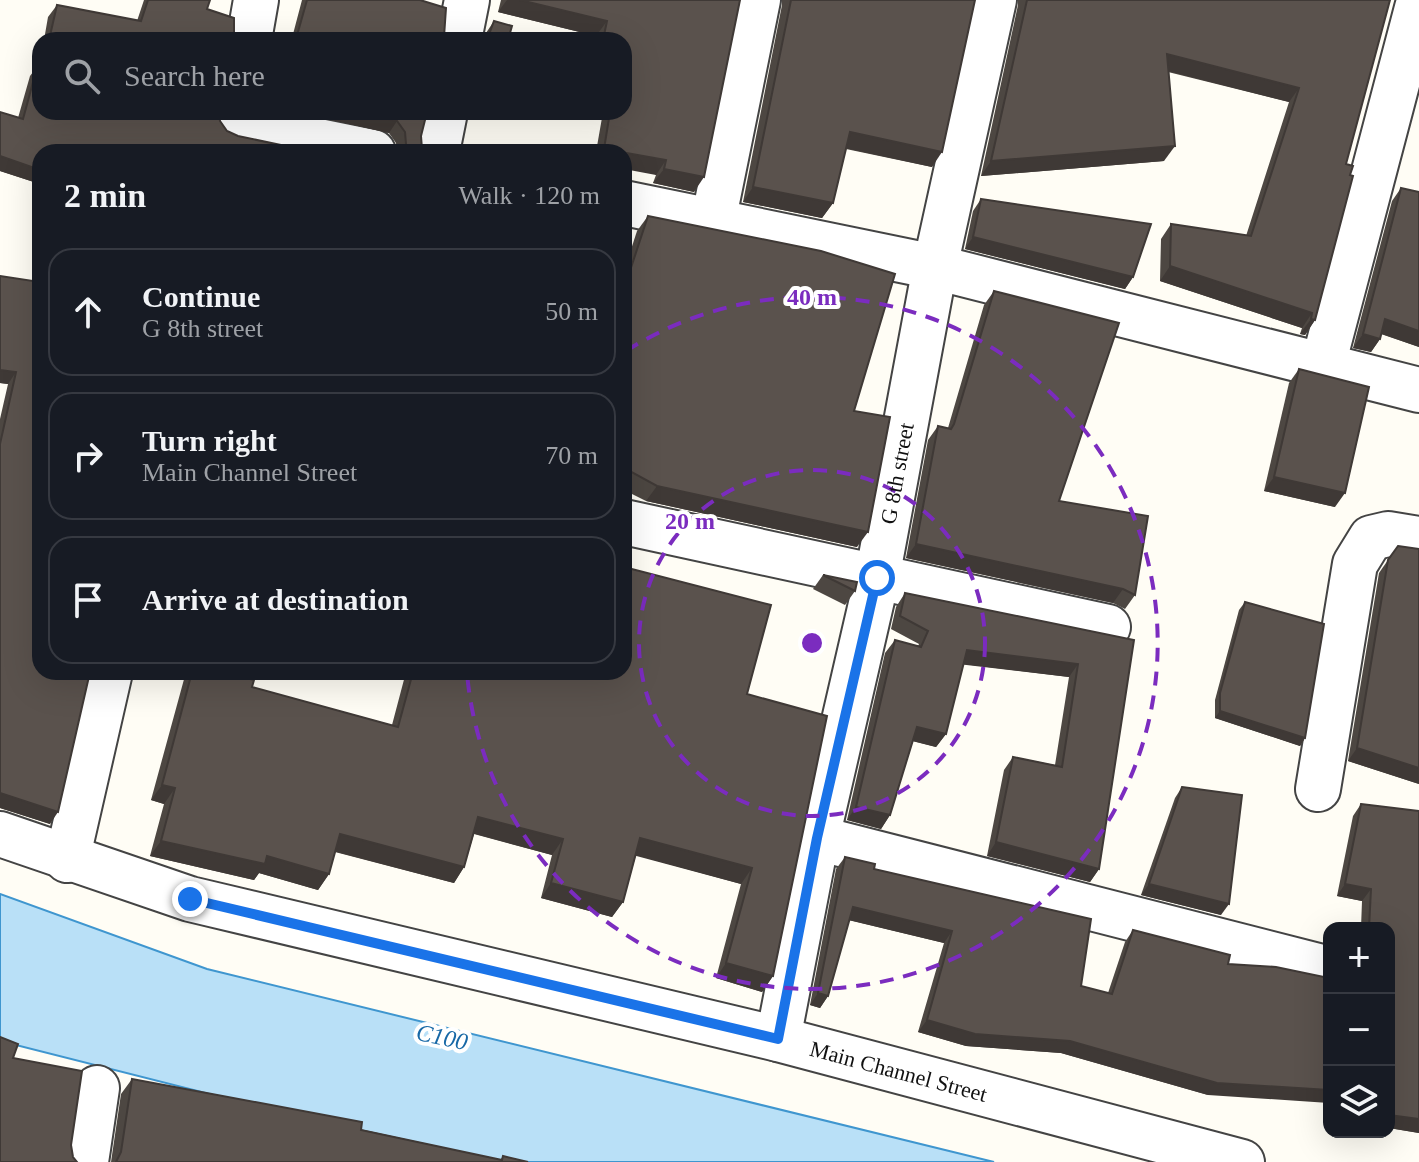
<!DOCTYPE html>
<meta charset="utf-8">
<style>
:root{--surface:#171b24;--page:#242831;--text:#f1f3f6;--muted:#9ea1a6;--line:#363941}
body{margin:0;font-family:"Times New Roman",serif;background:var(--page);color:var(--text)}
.controls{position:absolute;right:24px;bottom:24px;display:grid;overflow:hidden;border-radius:16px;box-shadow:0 8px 32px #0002}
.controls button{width:72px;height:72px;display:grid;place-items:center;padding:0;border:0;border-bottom:2px solid var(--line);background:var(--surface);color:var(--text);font:40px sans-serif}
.stop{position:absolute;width:24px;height:24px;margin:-18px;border:6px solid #1a73e8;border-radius:50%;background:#fff}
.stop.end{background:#1a73e8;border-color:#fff;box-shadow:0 2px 8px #0008}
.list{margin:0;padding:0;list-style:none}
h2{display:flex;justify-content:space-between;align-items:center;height:104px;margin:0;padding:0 32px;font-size:34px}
h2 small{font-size:26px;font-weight:400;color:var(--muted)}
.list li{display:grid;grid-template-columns:52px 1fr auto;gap:24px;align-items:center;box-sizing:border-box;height:128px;margin:0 16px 16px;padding:0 16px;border:2px solid var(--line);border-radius:24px}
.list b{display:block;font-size:30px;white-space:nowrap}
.list p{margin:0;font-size:26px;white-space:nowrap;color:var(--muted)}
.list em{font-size:26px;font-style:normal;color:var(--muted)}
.icon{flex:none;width:44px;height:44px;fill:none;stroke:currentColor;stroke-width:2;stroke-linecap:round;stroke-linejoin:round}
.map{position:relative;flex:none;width:1419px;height:1162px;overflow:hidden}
.search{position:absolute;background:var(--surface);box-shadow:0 8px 32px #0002;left:32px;top:32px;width:600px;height:88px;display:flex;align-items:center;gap:20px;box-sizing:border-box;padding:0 28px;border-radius:24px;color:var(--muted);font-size:30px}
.panel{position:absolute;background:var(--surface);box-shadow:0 8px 32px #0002;left:32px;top:144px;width:600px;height:536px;border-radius:24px}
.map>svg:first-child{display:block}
.water{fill:#b9e0f7;stroke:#3f96cf;stroke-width:2}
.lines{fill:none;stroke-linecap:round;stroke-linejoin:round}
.street-casing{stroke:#444;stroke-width:48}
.street{stroke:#fff;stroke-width:44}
.wall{fill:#4d4742}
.shaded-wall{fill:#3f3936}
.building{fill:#5a524d;stroke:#3f3936;stroke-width:2}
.route{stroke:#1a73e8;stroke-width:10}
.ring{fill:none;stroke:#7b2cbf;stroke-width:4;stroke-dasharray:14 10}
.labels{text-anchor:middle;stroke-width:8;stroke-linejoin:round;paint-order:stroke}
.street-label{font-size:22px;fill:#111;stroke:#fff}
.water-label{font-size:24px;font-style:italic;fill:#1768a6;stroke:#fff}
.centre{fill:#7b2cbf;stroke:#fff;stroke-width:4}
.ring-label{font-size:24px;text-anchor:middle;font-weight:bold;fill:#7b2cbf;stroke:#fff;stroke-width:8;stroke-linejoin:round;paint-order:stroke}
</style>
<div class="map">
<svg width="1419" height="1162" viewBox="0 0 1419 1162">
<rect width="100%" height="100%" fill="#fffdf5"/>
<path class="water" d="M 0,894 L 207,969 L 994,1162 L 478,1162 L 0,1041 Z"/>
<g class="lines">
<g class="street-casing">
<g id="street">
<path d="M 249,40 L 256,0"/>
<path d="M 459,40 L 467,0"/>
<path d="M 235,124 L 373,152"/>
<path d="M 437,152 L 445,112"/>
<path d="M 624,203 L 935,267 L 1419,390"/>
<path d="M 713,222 L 758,0"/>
<path d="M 1323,365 L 1417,8"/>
<path d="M 624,522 L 1108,627"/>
<path d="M 1318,789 L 1355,564 L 1371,538 L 1388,534 L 1419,539"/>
<path id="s1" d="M 0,834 L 190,899 L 778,1039 L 1242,1162"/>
<path d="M 817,838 L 1326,968"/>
<path d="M 67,860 L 110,672"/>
<path id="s2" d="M 778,1039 L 817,838 L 877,578 L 935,267 L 994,0"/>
<path d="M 86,1162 L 97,1088"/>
</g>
</g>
<use href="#street" class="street"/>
</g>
<g class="wall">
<path d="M 144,0 L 210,0 L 207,9 L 236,40 L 44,40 L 48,17 L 57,5 L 137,21 Z"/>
<path d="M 302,0 L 420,0 L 446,40 L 277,40 L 281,34 L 292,38 Z"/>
<path d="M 501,0 L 740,0 L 694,192 L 653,183 L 656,175 L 624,152 L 596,152 L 603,112 L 624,112 L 624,40 L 595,40 L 596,36 L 498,12 Z"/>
<path d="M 782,0 L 975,0 L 932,167 L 846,149 L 833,203 L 822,218 L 743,202 L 782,5 Z"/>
<path d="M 1018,0 L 1390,0 L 1346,164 L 1350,175 L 1315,320 L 1305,335 L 1300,334 L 1302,328 L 1160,281 L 1161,239 L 1171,224 L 1246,236 L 1289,102 L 1168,72 L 1164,161 L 981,176 L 1018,5 Z"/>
<path d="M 494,21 L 508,40 L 483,40 L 486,33 Z"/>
<path d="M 40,57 L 40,184 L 0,171 L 18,118 L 30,76 L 39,64 Z"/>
<path d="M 296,112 L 427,112 L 421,136 L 422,149 L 425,152 L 397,152 L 396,143 L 389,133 Z"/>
<path d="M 1401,188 L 1419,192 L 1419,347 L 1381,334 L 1380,339 L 1371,352 L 1353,348 L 1392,201 Z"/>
<path d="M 981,199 L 1133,277 L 1125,289 L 965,249 L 973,211 Z"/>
<path d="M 648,216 L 854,411 L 857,547 L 646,501 L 624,490 L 624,271 L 637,231 Z"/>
<path d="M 0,276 L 40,282 L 50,824 L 0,808 L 0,419 L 8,384 L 0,383 Z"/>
<path d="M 994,291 L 1059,501 L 1135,595 L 1125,609 L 1113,603 L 906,558 L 928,440 L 938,426 L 948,428 L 984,305 Z"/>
<path d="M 1299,369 L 1335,507 L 1264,491 L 1289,383 Z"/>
<path d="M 1388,560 L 1419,784 L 1348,761 L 1379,573 Z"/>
<path d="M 823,575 L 855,591 L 845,605 L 813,589 Z"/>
<path d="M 905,593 L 1134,640 L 1099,869 L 1090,882 L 987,856 L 1004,770 L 1013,757 L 1055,765 L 1069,677 L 963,664 L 946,734 L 936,747 L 913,741 L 890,815 L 881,829 L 847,820 L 885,653 L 895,640 L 918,646 L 919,644 L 891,629 L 896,607 Z"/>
<path d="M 1245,602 L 1305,738 L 1300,746 L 1215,718 L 1215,700 L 1239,610 Z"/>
<path d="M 186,672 L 248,672 L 246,678 L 252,687 L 392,725 L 406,672 L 624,672 L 747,694 L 773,976 L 762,992 L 716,978 L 741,884 L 636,855 L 623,902 L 612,917 L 541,898 L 552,855 L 474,834 L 464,867 L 454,883 L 335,852 L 329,874 L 318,890 L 259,873 L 254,880 L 150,856 L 164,804 L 151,800 Z"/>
<path d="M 1182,787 L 1221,915 L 1141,895 L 1175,798 Z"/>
<path d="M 1361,804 L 1419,811 L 1419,1133 L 1389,1128 L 1389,928 L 1361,928 L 1362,901 L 1337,896 L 1353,816 Z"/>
<path d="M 845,857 L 874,869 L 1081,986 L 1108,993 L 1125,942 L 1133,930 L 1208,1095 L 1061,1053 L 966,1046 L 918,1032 L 944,943 L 849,920 L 828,996 L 820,1008 L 810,1005 L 836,869 Z"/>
<path d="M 132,1079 L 501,1160 L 503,1156 L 528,1162 L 111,1162 L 121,1094 Z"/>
</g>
<g class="shaded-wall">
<path d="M 507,0 L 520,0 L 607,21 L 596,36 L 498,12 Z"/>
<path d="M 1167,54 L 1299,88 L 1289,102 L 1156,68 Z"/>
<path d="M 296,112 L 357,112 L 397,121 L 389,133 Z"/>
<path d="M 473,112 L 490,112 L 484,120 L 470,116 Z"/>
<path d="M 850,132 L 942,152 L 932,167 L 840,147 Z"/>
<path d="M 1175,146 L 1164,161 L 981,176 L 991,161 Z"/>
<path d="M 624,153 L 666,160 L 656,175 L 624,169 Z"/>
<path d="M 0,156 L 40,170 L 40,184 L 0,171 Z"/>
<path d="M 664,169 L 704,177 L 694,192 L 653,183 Z"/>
<path d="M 753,187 L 833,203 L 822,218 L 743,202 Z"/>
<path d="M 973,237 L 1133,277 L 1125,289 L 965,249 Z"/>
<path d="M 1170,266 L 1312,313 L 1302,328 L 1160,281 Z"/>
<path d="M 1311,319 L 1315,320 L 1305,335 L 1300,334 Z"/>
<path d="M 1385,319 L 1419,331 L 1419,347 L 1376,332 Z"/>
<path d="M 1363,334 L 1380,339 L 1371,352 L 1353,348 Z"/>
<path d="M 0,370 L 16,372 L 8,384 L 0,383 Z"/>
<path d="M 1274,477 L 1345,493 L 1335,507 L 1264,491 Z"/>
<path d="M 657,486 L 868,532 L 857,547 L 646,501 Z"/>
<path d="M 916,544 L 1123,589 L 1113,603 L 906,558 Z"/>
<path d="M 967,650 L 1078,664 L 1069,677 L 958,664 Z"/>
<path d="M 1220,711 L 1305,738 L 1300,746 L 1215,718 Z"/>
<path d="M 917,727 L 946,734 L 936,747 L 908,740 Z"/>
<path d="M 1357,748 L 1419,768 L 1419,784 L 1348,761 Z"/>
<path d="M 162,785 L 175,788 L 164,804 L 151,800 Z"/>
<path d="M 0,793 L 58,812 L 50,824 L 0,808 Z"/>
<path d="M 856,807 L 890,815 L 881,829 L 847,820 Z"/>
<path d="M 478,817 L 563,839 L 552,855 L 468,832 Z"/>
<path d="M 340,834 L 464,867 L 454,883 L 329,850 Z"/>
<path d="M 640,838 L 752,868 L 741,884 L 629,854 Z"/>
<path d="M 161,841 L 267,856 L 329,874 L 318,890 L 259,873 L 254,880 L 150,856 Z"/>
<path d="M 996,842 L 1099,869 L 1090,882 L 987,856 Z"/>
<path d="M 551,883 L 623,902 L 612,917 L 541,898 Z"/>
<path d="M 1149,884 L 1229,904 L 1221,915 L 1141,895 Z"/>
<path d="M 1345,884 L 1371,889 L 1362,901 L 1337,896 Z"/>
<path d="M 853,907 L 952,931 L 944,943 L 844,919 Z"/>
<path d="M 726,963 L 773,976 L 762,992 L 716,978 Z"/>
<path d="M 818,993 L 828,996 L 820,1008 L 810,1005 Z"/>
<path d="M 927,1020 L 1070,1041 L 1329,1090 L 1329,1103 L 1208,1095 L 1061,1053 L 966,1046 L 918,1032 Z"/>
<path d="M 1389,1115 L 1419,1119 L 1419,1133 L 1389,1128 Z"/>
</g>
<g class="building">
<path d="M 148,0 L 210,0 L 207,9 L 234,18 L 234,37 L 236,40 L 49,40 L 57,5 L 141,21 Z"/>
<path d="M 307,0 L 420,0 L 446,8 L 444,37 L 446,40 L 278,40 L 281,34 L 296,39 Z"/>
<path d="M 520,0 L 740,0 L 704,177 L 664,169 L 666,160 L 604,149 L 610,112 L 624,112 L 624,40 L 603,40 L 607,21 Z"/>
<path d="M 791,0 L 975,0 L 942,152 L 850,132 L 833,203 L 753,187 Z"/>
<path d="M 1027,0 L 1390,0 L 1346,164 L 1353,166 L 1350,175 L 1353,176 L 1315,320 L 1311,319 L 1312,313 L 1170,266 L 1171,224 L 1251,236 L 1299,88 L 1167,54 L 1175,146 L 991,161 Z"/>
<path d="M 494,21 L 512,26 L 508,40 L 487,40 Z"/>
<path d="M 38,64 L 40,64 L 40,112 L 219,112 L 220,121 L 227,131 L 238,136 L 314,152 L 40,152 L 40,170 L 0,156 L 0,112 L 23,119 Z"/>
<path d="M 357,112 L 427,112 L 421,136 L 422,149 L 425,152 L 402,152 L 406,144 L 405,132 L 397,121 Z"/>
<path d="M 1401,188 L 1419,192 L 1419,331 L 1385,319 L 1380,339 L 1363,334 Z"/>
<path d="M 981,199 L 1151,224 L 1133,277 L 973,237 Z"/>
<path d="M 648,216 L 821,251 L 895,274 L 854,411 L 890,417 L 868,532 L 657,486 L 624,468 L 624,289 Z"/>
<path d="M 0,276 L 40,282 L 40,672 L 90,672 L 58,812 L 0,793 L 0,444 L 16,372 L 0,370 Z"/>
<path d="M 994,291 L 1119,323 L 1059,501 L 1148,516 L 1135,595 L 1123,589 L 916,544 L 938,426 L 951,429 L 954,424 Z"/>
<path d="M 1299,369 L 1369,387 L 1345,493 L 1274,477 Z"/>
<path d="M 1398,546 L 1419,549 L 1419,768 L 1357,748 L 1388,560 Z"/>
<path d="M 624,567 L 771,605 L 747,694 L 827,716 L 773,976 L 726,963 L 752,868 L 640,838 L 623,902 L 551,883 L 563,839 L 478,817 L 464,867 L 340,834 L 329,874 L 267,856 L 265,864 L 161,841 L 175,788 L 162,785 L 192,672 L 248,672 L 246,678 L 254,680 L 252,687 L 398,727 L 413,672 L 624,672 Z"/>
<path d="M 823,575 L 857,582 L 855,591 Z"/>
<path d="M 905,593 L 1134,640 L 1099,869 L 996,842 L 1013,757 L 1062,767 L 1078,664 L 967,650 L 946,734 L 917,727 L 890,815 L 856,807 L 895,640 L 921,647 L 928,631 L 900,616 Z"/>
<path d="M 1245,602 L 1324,624 L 1305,738 L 1220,711 L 1220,693 Z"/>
<path d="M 1182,787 L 1242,795 L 1229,904 L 1149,884 Z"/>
<path d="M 1361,804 L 1419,811 L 1419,1119 L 1389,1115 L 1389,928 L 1369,928 L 1371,889 L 1345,884 Z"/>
<path d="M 845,857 L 875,864 L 874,869 L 1091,919 L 1081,986 L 1112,994 L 1133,930 L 1230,955 L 1228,964 L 1276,967 L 1329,978 L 1329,1090 L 1217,1083 L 1070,1041 L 975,1034 L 927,1020 L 952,931 L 853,907 L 828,996 L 818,993 Z"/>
<path d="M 0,1037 L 18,1044 L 13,1058 L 82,1071 L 71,1145 L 73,1157 L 77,1162 L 0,1162 Z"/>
<path d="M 132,1079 L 362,1122 L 361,1130 L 502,1160 L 503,1156 L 528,1162 L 116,1162 L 121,1152 Z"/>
</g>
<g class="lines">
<path class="route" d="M 190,899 L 778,1039 L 817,838 L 877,578"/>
</g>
<g class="ring">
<circle cx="812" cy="643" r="173"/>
<path d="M626 351A346 346 0 1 1 467 673"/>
</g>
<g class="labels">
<g class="street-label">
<text dy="8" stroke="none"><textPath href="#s2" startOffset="578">G 8th street</textPath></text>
<text dy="8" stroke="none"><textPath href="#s1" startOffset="930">Main Channel Street</textPath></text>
</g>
<g class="water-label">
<text transform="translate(442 1037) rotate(12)" y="8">C100</text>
</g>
</g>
<circle cx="812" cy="643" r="12" class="centre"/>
<g class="ring-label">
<text x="812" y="305">40 m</text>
<text x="690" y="529">20 m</text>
</g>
</svg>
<div class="controls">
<button>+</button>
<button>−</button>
<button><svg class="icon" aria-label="layers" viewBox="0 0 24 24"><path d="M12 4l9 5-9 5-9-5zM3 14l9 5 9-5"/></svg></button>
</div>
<div class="stop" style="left:877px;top:578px"></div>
<div class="stop end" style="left:190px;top:899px"></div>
<div class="search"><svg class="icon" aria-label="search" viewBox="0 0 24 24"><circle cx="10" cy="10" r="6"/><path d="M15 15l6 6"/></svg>Search here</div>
<section class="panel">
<h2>2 min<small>Walk · 120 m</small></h2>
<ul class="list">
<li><svg class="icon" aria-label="ahead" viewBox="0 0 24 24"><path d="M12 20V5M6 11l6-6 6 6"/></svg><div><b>Continue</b><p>G 8th street</p></div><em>50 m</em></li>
<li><svg class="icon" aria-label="right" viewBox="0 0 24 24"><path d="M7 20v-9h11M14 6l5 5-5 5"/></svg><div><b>Turn right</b><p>Main Channel Street</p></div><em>70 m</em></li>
<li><svg class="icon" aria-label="arrive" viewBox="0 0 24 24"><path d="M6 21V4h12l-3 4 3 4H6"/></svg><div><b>Arrive at destination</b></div></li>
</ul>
</section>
</div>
